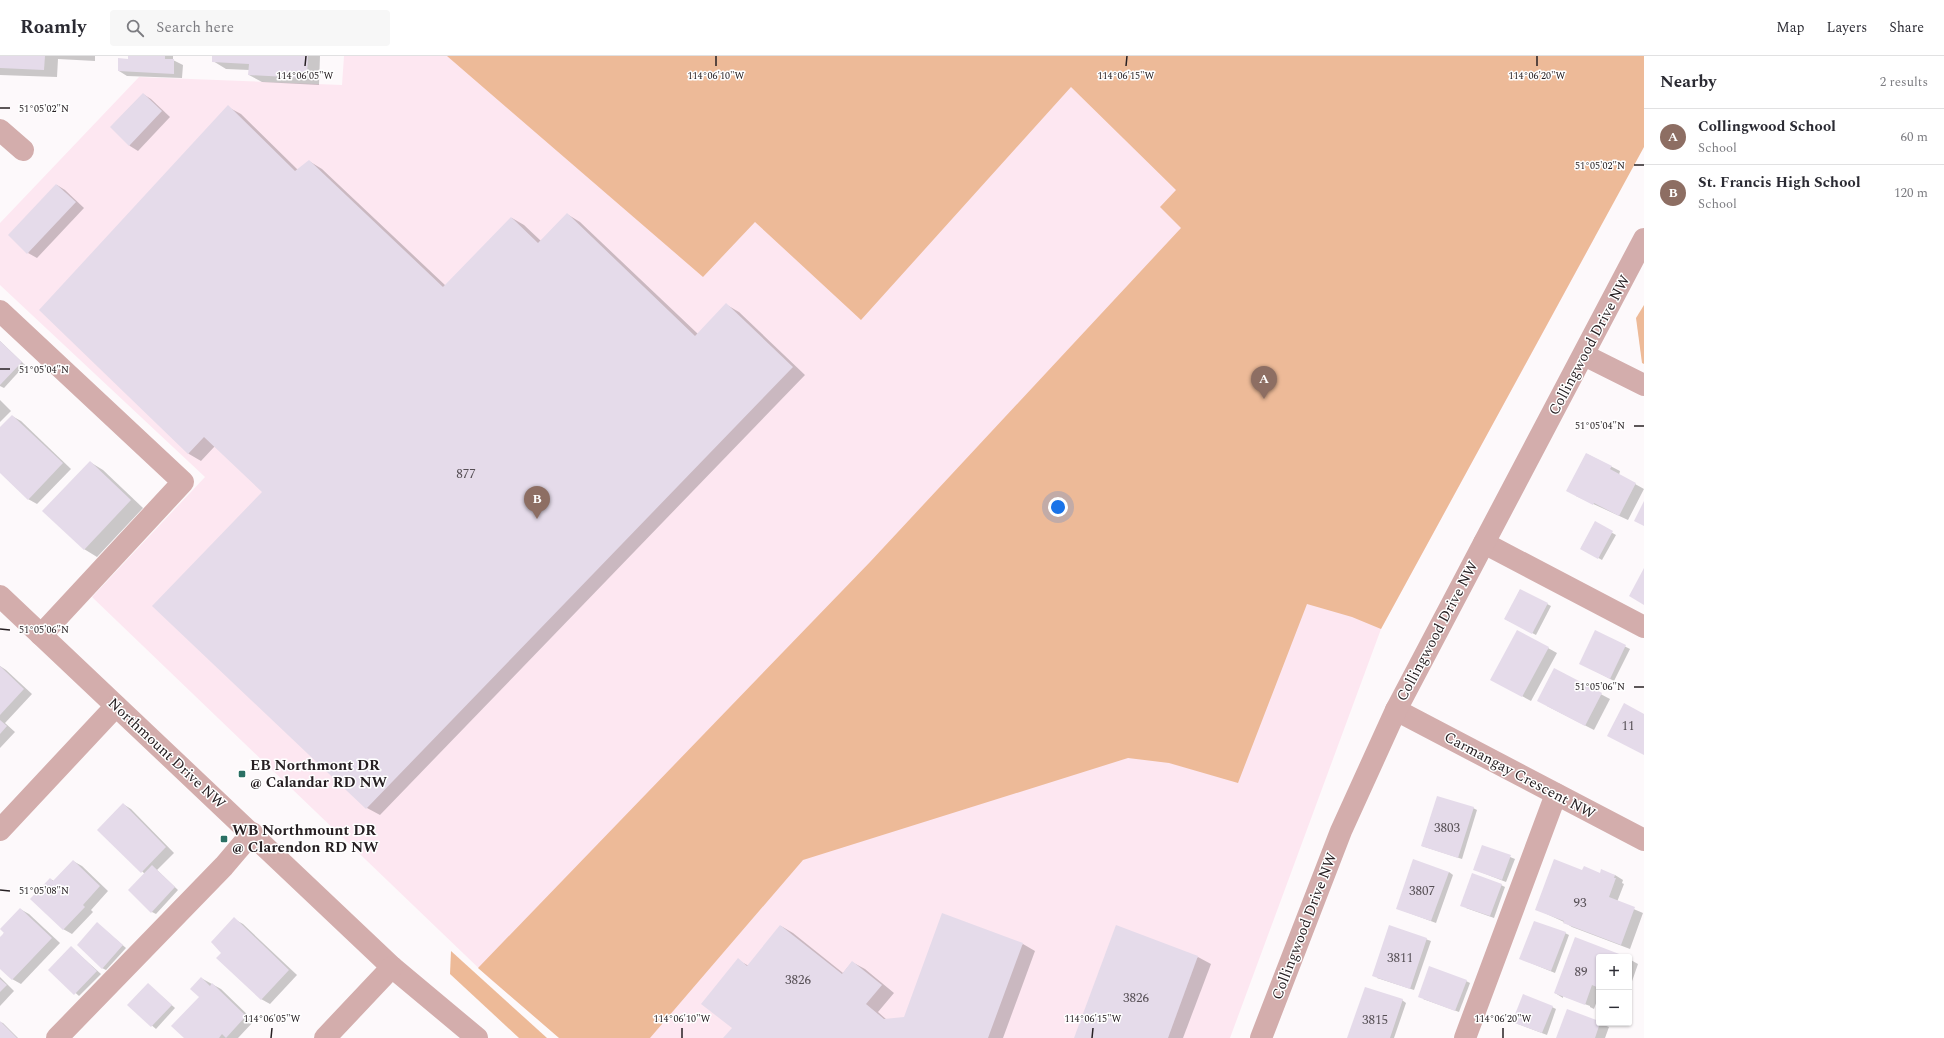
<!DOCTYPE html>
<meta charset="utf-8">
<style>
:root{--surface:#fff;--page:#f7f7f7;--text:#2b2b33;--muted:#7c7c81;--line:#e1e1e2;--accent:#2b7064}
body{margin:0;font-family:Spectral,serif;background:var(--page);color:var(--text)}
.controls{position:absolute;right:12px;bottom:12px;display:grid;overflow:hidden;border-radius:4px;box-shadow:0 1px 3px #0004}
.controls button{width:36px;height:36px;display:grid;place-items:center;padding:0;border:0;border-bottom:1px solid var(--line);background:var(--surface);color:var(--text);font:20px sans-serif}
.you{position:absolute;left:1058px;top:451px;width:14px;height:14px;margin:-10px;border:3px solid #fff;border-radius:50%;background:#1a73e8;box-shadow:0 0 0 6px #1a73e833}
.badge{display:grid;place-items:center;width:26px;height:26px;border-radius:50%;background:var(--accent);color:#fff;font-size:13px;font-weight:700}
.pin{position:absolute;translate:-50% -33px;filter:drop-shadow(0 1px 2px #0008)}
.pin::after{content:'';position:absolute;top:21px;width:14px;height:12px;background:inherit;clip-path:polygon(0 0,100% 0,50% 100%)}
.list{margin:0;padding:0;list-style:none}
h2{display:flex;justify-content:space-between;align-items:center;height:52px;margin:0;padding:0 16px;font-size:17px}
h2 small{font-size:13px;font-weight:400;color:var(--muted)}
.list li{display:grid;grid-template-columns:26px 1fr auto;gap:12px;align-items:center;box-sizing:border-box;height:56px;padding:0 16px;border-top:1px solid var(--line)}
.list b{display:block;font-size:15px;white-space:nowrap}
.list p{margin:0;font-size:13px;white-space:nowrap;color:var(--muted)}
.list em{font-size:13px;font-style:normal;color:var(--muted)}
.icon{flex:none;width:22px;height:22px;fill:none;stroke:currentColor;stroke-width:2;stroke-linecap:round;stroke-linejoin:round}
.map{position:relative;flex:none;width:1644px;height:982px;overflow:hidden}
header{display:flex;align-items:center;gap:24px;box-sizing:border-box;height:56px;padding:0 20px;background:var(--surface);border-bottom:1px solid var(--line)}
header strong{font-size:19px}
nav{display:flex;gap:22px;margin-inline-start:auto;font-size:14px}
.search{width:280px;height:36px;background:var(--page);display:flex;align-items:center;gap:10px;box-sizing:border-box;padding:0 14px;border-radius:4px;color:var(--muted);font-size:15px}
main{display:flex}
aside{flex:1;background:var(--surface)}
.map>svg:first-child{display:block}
.built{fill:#fde7f1}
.green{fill:#edba98}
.shadow{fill:#0003}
.building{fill:#e5dbea}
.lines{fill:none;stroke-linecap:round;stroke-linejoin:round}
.minor{stroke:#d3adac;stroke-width:22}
.ticks{fill:none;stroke:#272023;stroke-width:1.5}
.poi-dot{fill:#2b7064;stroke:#fff;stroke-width:1.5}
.labels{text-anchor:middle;stroke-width:3;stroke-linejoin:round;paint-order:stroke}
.number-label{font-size:13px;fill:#564f55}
.street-label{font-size:15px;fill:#272023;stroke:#fff}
.poi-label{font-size:15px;font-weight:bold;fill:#272023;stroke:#fff;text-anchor:start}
.ticks-label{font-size:10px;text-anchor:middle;fill:#272023;stroke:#fff;stroke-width:3;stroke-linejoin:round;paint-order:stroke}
</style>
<header>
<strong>Roamly</strong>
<div class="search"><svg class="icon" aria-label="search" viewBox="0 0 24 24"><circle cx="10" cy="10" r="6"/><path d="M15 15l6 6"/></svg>Search here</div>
<nav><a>Map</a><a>Layers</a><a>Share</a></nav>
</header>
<main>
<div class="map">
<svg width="1644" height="982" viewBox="0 0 1644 982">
<rect width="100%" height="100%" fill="#fdf9fb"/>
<path class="built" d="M 344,0 L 1408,0 L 1595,181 L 1381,573 L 1230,982 L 561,982 L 489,922 L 92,541 L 205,421 L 0,229 L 0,167 L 139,21 L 342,29 Z"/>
<g class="green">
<path d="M 447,0 L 1644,0 L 1644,91 L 1381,573 L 1352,561 L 1307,548 L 1238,727 L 1169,707 L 1128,702 L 803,804 L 650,982 L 559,982 L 478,912 L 870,506 L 1181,172 L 1160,151 L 1176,134 L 1071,31 L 861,264 L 755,166 L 703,221 Z"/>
<path d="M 1644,249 L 1644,308 L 1642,307 L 1636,262 Z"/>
<path d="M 451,895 L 547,982 L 519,982 L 450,918 Z"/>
</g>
<g class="shadow">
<path d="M 0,0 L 95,0 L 95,5 L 58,3 L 57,21 L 0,19 Z"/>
<path d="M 129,0 L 173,0 L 173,4 L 183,9 L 182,22 L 127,20 L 119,15 L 129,4 Z"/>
<path d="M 213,0 L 320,0 L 319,29 L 262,26 L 249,19 L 249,14 L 226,13 L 213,5 Z"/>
<path d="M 143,38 L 151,43 L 170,61 L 138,95 L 130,90 L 111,71 Z"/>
<path d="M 228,51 L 241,58 L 298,114 L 309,105 L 322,113 L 446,230 L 512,162 L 524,169 L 541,185 L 567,158 L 580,166 L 698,278 L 727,249 L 739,256 L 805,319 L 380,759 L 367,752 L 263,436 L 215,390 L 201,405 L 189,398 L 41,254 Z"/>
<path d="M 57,129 L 65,134 L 84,152 L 37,202 L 28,197 Z"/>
<path d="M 0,285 L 25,309 L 4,332 L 0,330 Z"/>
<path d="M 0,344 L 11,355 L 0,366 Z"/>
<path d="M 12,360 L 21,365 L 71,413 L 37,448 L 28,443 L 0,416 L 0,372 Z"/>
<path d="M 1587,398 L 1620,415 L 1619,419 L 1644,433 L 1628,464 L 1576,440 Z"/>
<path d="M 90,406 L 103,414 L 143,452 L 97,501 L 84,493 Z"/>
<path d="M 1595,467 L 1616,479 L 1602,504 L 1581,492 Z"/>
<path d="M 1520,534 L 1551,550 L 1536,579 L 1505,563 Z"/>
<path d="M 1596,576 L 1630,593 L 1614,625 L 1584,609 Z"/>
<path d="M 1548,592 L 1557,597 L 1531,645 L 1500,628 Z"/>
<path d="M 0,610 L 6,614 L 32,638 L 5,667 L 15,676 L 0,692 Z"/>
<path d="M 1555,614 L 1610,643 L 1594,674 L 1547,650 Z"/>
<path d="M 123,748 L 131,753 L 174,797 L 157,814 L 178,834 L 156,858 L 152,856 L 145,818 L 98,774 Z"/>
<path d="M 1473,752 L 1477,754 L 1462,803 L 1422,790 Z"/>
<path d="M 1483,790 L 1515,803 L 1506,826 L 1478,815 Z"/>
<path d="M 73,805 L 82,810 L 108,835 L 91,854 L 93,856 L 72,878 L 63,873 L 50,823 L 54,825 Z"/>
<path d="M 1583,815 L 1615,819 L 1623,824 L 1622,827 L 1624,828 L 1617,846 L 1643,857 L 1630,893 L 1572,871 L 1564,866 L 1536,853 Z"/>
<path d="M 1449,816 L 1453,819 L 1436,867 L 1401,854 Z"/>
<path d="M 1501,829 L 1505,831 L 1494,862 L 1466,852 Z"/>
<path d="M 20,853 L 29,858 L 60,887 L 21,928 L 12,923 L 0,912 L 0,883 Z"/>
<path d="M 234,863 L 243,868 L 297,919 L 270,948 L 261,943 Z"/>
<path d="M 98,868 L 126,892 L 106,914 L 102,912 Z"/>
<path d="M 781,870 L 793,877 L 843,917 L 852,906 L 865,913 L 894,937 L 878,956 L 887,964 L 905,962 L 1023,888 L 1035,895 L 1003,982 L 725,982 L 733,972 L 738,904 L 749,910 Z"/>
<path d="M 1390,870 L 1431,885 L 1414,934 L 1377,922 Z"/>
<path d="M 1565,877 L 1569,879 L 1555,917 L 1521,903 Z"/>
<path d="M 1575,883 L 1624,901 L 1599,901 L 1599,939 L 1594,953 L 1590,951 L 1590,950 L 1563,940 L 1563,942 L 1555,937 Z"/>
<path d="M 71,891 L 101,918 L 79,940 L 50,914 Z"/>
<path d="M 1198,901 L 1211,908 L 1183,982 L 1075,982 Z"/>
<path d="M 1629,903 L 1638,908 L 1629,934 Z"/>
<path d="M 0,921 L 14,935 L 0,950 Z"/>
<path d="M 201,922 L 221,933 L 254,965 L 238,982 L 185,982 L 200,941 Z"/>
<path d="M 1466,925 L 1470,927 L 1459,956 L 1423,943 Z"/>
<path d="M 148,928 L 175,952 L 156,973 L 128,949 Z"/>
<path d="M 1402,944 L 1406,947 L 1394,982 L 1348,982 Z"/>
<path d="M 1552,951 L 1556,953 L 1547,979 L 1518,968 Z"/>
<path d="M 0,966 L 3,967 L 18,982 L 0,982 Z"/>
<path d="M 1599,967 L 1609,971 L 1605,982 L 1557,982 Z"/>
</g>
<g class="building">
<path d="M 0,0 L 45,0 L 44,14 L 0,12 Z"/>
<path d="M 128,0 L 165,0 L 165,3 L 174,3 L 174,18 L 118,15 L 118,2 L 128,3 Z"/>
<path d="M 212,0 L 308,0 L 307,22 L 248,19 L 249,8 L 212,6 Z"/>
<path d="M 143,37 L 162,55 L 129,90 L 110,71 Z"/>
<path d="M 228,49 L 295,115 L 309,104 L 443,231 L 511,161 L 538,187 L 567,157 L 695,280 L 726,247 L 793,311 L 366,753 L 152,550 L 262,436 L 204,381 L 188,398 L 39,254 Z"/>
<path d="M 56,128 L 76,146 L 27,198 L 8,179 Z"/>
<path d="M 0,285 L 22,306 L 0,329 Z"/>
<path d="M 12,359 L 63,407 L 28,444 L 0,417 L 0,371 Z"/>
<path d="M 1586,397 L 1612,410 L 1610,413 L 1636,427 L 1619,460 L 1594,447 L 1593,449 L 1566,435 Z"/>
<path d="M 90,405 L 131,444 L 84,494 L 42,455 Z"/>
<path d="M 1644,445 L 1644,470 L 1634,465 Z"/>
<path d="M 1595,465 L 1613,475 L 1598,503 L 1580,493 Z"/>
<path d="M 1644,512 L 1644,549 L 1629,540 Z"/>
<path d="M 1520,533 L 1548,547 L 1532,578 L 1504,563 Z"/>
<path d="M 1517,574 L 1549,591 L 1522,641 L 1490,624 Z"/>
<path d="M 1595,574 L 1626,589 L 1610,623 L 1579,608 Z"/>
<path d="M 0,610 L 24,633 L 0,659 Z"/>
<path d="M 1554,612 L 1602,637 L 1585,670 L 1537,645 Z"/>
<path d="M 1624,647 L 1644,658 L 1644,699 L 1607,680 Z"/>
<path d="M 0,664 L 7,670 L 0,678 Z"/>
<path d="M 1437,740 L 1474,751 L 1458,802 L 1421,790 Z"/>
<path d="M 123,747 L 166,791 L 141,817 L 97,774 Z"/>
<path d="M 1482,789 L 1511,799 L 1502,824 L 1473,814 Z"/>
<path d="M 1413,803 L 1449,816 L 1431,865 L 1396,853 Z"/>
<path d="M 1554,803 L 1582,814 L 1584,810 L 1600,817 L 1601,813 L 1615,819 L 1614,822 L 1616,822 L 1609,841 L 1635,851 L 1621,889 L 1563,867 L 1564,865 L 1535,854 Z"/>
<path d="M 73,804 L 100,830 L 83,849 L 85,851 L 63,874 L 30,843 L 50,822 L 53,825 Z"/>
<path d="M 152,809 L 175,831 L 151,857 L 128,834 Z"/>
<path d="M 1472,817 L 1502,828 L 1490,860 L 1460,850 Z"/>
<path d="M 20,852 L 52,882 L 12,924 L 0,913 L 0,881 L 4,877 L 0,873 Z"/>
<path d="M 942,857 L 1023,887 L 988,982 L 723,982 L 732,972 L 701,948 L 738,902 L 747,910 L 780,869 L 842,918 L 852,905 L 882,929 L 866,948 L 884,963 L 904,961 Z"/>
<path d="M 234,861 L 289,914 L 261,944 L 216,902 L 221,897 L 211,886 Z"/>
<path d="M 1534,865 L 1566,876 L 1551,915 L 1519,903 Z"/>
<path d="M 97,866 L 123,889 L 102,913 L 77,889 Z"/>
<path d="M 1116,869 L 1198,900 L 1168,982 L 1074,982 Z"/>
<path d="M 1389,869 L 1427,882 L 1410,933 L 1372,920 Z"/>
<path d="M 1575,881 L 1627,901 L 1599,901 L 1599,932 L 1592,929 L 1585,949 L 1554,937 Z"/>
<path d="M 71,890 L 97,915 L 74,939 L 48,914 Z"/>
<path d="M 1429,910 L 1467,924 L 1455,955 L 1418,941 Z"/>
<path d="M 201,921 L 210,930 L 212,927 L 246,960 L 226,982 L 222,978 L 219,982 L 184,982 L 171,970 L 199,941 L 190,933 Z"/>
<path d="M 0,923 L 7,929 L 0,936 Z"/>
<path d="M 148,927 L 172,949 L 151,971 L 127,949 Z"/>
<path d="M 1365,931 L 1403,943 L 1390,982 L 1347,982 Z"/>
<path d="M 1523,938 L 1553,950 L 1542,977 L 1512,966 Z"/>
<path d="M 1567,953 L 1599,965 L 1600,967 L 1595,982 L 1556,982 Z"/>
<path d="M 0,965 L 17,982 L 0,982 Z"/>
</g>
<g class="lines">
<g class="minor">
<path d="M 0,74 L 23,94"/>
<path d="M 0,255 L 183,426 L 41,579"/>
<path d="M 1584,299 L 1644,329"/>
<path d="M 1484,487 L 1644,571"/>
<path d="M 0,540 L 392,911 L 477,982"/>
<path d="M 1396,654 L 1644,784"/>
<path d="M 0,774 L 116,650"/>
<path d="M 57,982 L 224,810 L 252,777"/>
<path d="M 325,982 L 392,911"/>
<path d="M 1261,982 L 1341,775 L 1396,654 L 1644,183"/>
<path d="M 1465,982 L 1556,738"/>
</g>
</g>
<path class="ticks" d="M 305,10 L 306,0M 716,10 L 716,0M 1126,10 L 1127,0M 1537,10 L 1537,0M 0,52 L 10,52M 1634,109 L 1644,109M 0,313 L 10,313M 1634,370 L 1644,370M 0,573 L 10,574M 1634,631 L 1644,631M 0,834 L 10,835M 271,982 L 272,972M 682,982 L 682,972M 1092,982 L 1093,972M 1503,982 L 1503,972"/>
<g class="poi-dot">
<rect x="238" y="714" width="8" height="8" rx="2"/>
<rect x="220" y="779" width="8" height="8" rx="2"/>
</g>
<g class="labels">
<g class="number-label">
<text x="466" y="422">877</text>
<text x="1628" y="674">11</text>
<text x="1447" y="776">3803</text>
<text x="1422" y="839">3807</text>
<text x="1580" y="851">93</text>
<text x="1400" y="906">3811</text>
<text x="1581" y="920">89</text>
<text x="798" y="928">3826</text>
<text x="1136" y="946">3826</text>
<text x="1375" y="968">3815</text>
</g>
<g class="street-label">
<text transform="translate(1589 289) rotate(-62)" y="5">Collingwood Drive NW</text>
<text transform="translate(1437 575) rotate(-62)" y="5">Collingwood Drive NW</text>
<text transform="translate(167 697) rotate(43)" y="5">Northmount Drive NW</text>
<text transform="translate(1520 719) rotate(28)" y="5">Carmangay Crescent NW</text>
<text transform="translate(1304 870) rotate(-69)" y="5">Collingwood Drive NW</text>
</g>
<g class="poi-label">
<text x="250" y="714">EB Northmont DR<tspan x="250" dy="17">@ Calandar RD NW</tspan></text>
<text x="232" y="779">WB Northmount DR<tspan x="232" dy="17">@ Clarendon RD NW</tspan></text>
</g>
</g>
<g class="ticks-label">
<text x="305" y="23">114°06'05"W</text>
<text x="716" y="23">114°06'10"W</text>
<text x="1126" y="23">114°06'15"W</text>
<text x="1537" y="23">114°06'20"W</text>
<text x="44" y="56">51°05'02"N</text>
<text x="1600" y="113">51°05'02"N</text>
<text x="44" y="317">51°05'04"N</text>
<text x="1600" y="373">51°05'04"N</text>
<text x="44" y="577">51°05'06"N</text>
<text x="1600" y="634">51°05'06"N</text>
<text x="44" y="838">51°05'08"N</text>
<text x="272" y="966">114°06'05"W</text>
<text x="682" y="966">114°06'10"W</text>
<text x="1093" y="966">114°06'15"W</text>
<text x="1503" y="966">114°06'20"W</text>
</g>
</svg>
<div class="controls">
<button>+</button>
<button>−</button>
</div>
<div class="you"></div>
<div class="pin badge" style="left:1264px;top:343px;background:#8d6e63">A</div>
<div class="pin badge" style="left:537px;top:463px;background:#8d6e63">B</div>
</div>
<aside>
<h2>Nearby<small>2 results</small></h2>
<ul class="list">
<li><span class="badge" style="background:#8d6e63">A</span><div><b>Collingwood School</b><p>School</p></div><em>60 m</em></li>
<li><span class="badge" style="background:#8d6e63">B</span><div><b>St. Francis High School</b><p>School</p></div><em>120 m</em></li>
</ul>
</aside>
</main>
